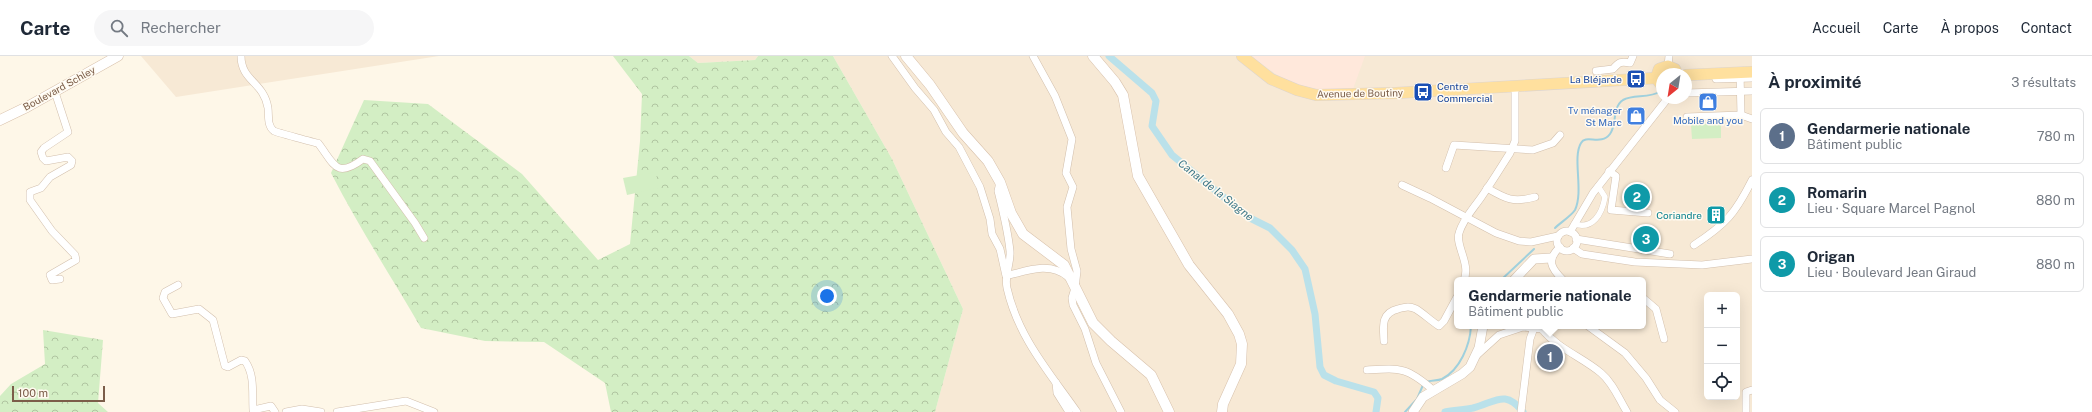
<!DOCTYPE html>
<html lang="fr">
<meta charset="utf-8">
<style>
:root{--surface:#fff;--page:#f6f6f7;--text:#1f2937;--muted:#747a83;--line:#e0e1e3;--accent:#ea580c}
body{margin:0;font-family:"Public Sans",sans-serif;background:var(--page);color:var(--text)}
.controls{position:absolute;right:12px;bottom:12px;display:grid;overflow:hidden;border-radius:6px;box-shadow:0 4px 16px #0002}
.controls button{width:36px;height:36px;display:grid;place-items:center;padding:0;border:0;border-bottom:1px solid var(--line);background:var(--surface);color:var(--text);font:20px sans-serif}
.compass{position:absolute;left:1656px;top:12px;width:36px;height:36px;border-radius:50%;background:var(--surface);box-shadow:0 4px 16px #0002;rotate:210deg}
.scale{position:absolute;left:12px;bottom:10px;width:93px;box-sizing:border-box;padding-left:4px;border:2px solid #7b5d49;border-top:0;font-size:11px;line-height:14px;white-space:nowrap;color:#7b5d49;-webkit-text-stroke:3px #fffaf0;paint-order:stroke}
.you{position:absolute;left:827px;top:240px;width:14px;height:14px;margin:-10px;border:3px solid #fff;border-radius:50%;background:#1a73e8;box-shadow:0 0 0 6px #1a73e833}
.badge{display:grid;place-items:center;width:26px;height:26px;border-radius:50%;background:var(--accent);color:#fff;font-size:13px;font-weight:700}
.pin{position:absolute;translate:-50% -50%;border:2px solid #fff;box-shadow:0 1px 4px #0006}
.popup{position:absolute;left:1454px;top:221px;width:192px;height:52px;box-sizing:border-box;display:grid;place-content:center;border-radius:6px;background:var(--surface);filter:drop-shadow(0 1px 3px #0005);font-size:13px;white-space:nowrap;color:var(--muted)}
.popup b{font-size:15px;color:var(--text)}
.popup::after{content:'';position:absolute;left:50%;top:100%;margin-left:-8px;border:8px solid transparent;border-top-color:var(--surface)}
.list{margin:0;padding:0;list-style:none}
h2{display:flex;justify-content:space-between;align-items:center;height:52px;margin:0;padding:0 16px;font-size:17px}
h2 small{font-size:13px;font-weight:400;color:var(--muted)}
.list li{display:grid;grid-template-columns:26px 1fr auto;gap:12px;align-items:center;box-sizing:border-box;height:56px;margin:0 8px 8px;padding:0 8px;border:1px solid var(--line);border-radius:6px}
.list b{display:block;font-size:15px;white-space:nowrap}
.list p{margin:0;font-size:13px;white-space:nowrap;color:var(--muted)}
.list em{font-size:13px;font-style:normal;color:var(--muted)}
.icon{flex:none;width:22px;height:22px;fill:none;stroke:currentColor;stroke-width:2;stroke-linecap:round;stroke-linejoin:round}
.map{position:relative;flex:none;width:1752px;height:356px;overflow:hidden}
header{display:flex;align-items:center;gap:24px;box-sizing:border-box;height:56px;padding:0 20px;background:var(--surface);border-bottom:1px solid var(--line)}
header strong{font-size:19px}
nav{display:flex;gap:22px;margin-inline-start:auto;font-size:14px}
.search{width:280px;height:36px;background:var(--page);display:flex;align-items:center;gap:10px;box-sizing:border-box;padding:0 14px;border-radius:22px;color:var(--muted);font-size:15px}
main{display:flex}
aside{flex:1;background:var(--surface)}
.map>svg:first-child{display:block}
.residential{fill:#f7e9d5;fill-rule:evenodd}
.commercial{fill:#ffe8db}
.forest{fill:url(#forest-crowns)}
.pitch{fill:#d3eec4}
.lines{fill:none;stroke-linecap:round;stroke-linejoin:round}
.stream{stroke:#9fd0dd;stroke-width:2}
.canal{stroke:#bae1ea;stroke-width:7}
.pedestrian-casing{stroke:#d2bfac;stroke-width:6}
.minor-casing{stroke:#d2bfac;stroke-width:8}
.tertiary-casing{stroke:#d2bfac;stroke-width:10}
.secondary-casing{stroke:#d8c1ab;stroke-width:11}
.primary-casing{stroke:#ddd5d0;stroke-width:12}
.pedestrian{stroke:#fff;stroke-width:5.5}
.minor{stroke:#fff;stroke-width:7}
.tertiary{stroke:#fff;stroke-width:9}
.secondary{stroke:#fff;stroke-width:10}
.primary{stroke:#ffe09e;stroke-width:11}
.labels{text-anchor:middle;stroke-width:3;stroke-linejoin:round;paint-order:stroke}
.transit-label{font-size:10px;fill:#164399;stroke:#fffaf0;text-anchor:end}
.street-label{font-size:10px;fill:#7b5d49;stroke:#fffaf0}
.shop-label{font-size:10px;fill:#366cbe;stroke:#fffaf0;text-anchor:end}
.culture-label{font-size:10px;fill:#0d838f;stroke:#fffaf0;text-anchor:end}
.water-label{font-size:11px;font-style:italic;fill:#3d7889;stroke:#fffaf0}
</style>
<header>
<strong>Carte</strong>
<div class="search"><svg class="icon" aria-label="search" viewBox="0 0 24 24"><circle cx="10" cy="10" r="6"/><path d="M15 15l6 6"/></svg>Rechercher</div>
<nav><a>Accueil</a><a>Carte</a><a>À propos</a><a>Contact</a></nav>
</header>
<main>
<div class="map">
<svg width="1752" height="356" viewBox="0 0 1752 356">
<defs>
<pattern id="forest-crowns" width="20" height="18" patternUnits="userSpaceOnUse"><rect width="20" height="18" fill="#d3eec4"/><path d="M2 6a3 3 0 1 1 6 0M12 15a3 3 0 1 1 6 0" fill="none" stroke="#b0c4a1"/></pattern>
</defs>
<rect width="100%" height="100%" fill="#fef7e8"/>
<g class="residential">
<path d="M 141,0 L 439,0 L 176,41 Z"/>
<path d="M 689,0 L 758,0 L 755,4 L 698,7 Z"/>
<path d="M 833,0 L 1752,0 L 1752,356 L 935,356 L 963,253 L 892,103 ZM 1662,18 L 1686,18 L 1686,42 L 1662,42 ZM 1457,224 L 1643,224 L 1643,270 L 1457,270 ZM 1707,239 L 1737,239 L 1737,341 L 1707,341 Z"/>
</g>
<path class="commercial" d="M 1251,0 L 1365,0 L 1353,33 L 1323,34 L 1299,29 L 1280,21 Z"/>
<g class="forest">
<path d="M 613,0 L 689,0 L 698,7 L 755,4 L 758,0 L 833,0 L 892,103 L 963,253 L 935,356 L 611,356 L 605,327 L 544,286 L 485,285 L 421,272 C 391,220 358,170 331,117 L 364,44 L 428,48 L 522,118 L 598,204 L 630,188 L 640,85 L 642,38 Z"/>
<path d="M 43,274 L 103,284 L 98,347 L 108,356 L 0,356 L 0,340 L 11,328 L 45,308 Z"/>
</g>
<g class="pitch">
<path d="M 1721,67 L 1721,82 L 1692,83 L 1691,69 Z"/>
<path d="M 656,116 L 658,132 L 627,139 L 623,122 Z"/>
</g>
<g class="lines">
<g class="stream">
<path d="M 1555,172 C 1560,167 1571,160 1575,154 C 1584,135 1572,102 1581,87 C 1586,78 1601,90 1610,78 C 1617,69 1612,51 1623,44 C 1634,38 1649,43 1661,35"/>
<path d="M 1501,224 L 1534,193"/>
<path d="M 1426,326 C 1431,324 1437,325 1442,323 C 1460,314 1470,289 1471,270"/>
<path d="M 1405,356 L 1417,343 L 1423,329"/>
</g>
<g class="canal">
<path d="M 1109,0 L 1152,37 L 1156,45 L 1152,70 L 1172,99 L 1248,161 L 1270,172 L 1292,194 L 1305,213 L 1315,258 L 1320,311 L 1324,319 L 1336,325 L 1374,336 L 1378,342 L 1376,356"/>
<path d="M 1445,356 C 1454,354 1464,354 1473,352 C 1496,346 1505,333 1523,356"/>
</g>
<g class="pedestrian-casing">
<path id="pedestrian" d="M 1574,168 C 1593,174 1602,158 1605,141 L 1598,130"/>
</g>
<g class="minor-casing">
<g id="minor">
<path d="M 241,0 C 241,25 264,26 268,52 C 269,60 267,70 274,75 C 276,76 315,87 318,87 C 335,109 336,123 363,103 L 370,105 L 415,167 L 424,182"/>
<path d="M 892,0 L 915,32 L 934,54 L 946,76 L 959,91 L 980,131 L 990,163 L 992,178 L 1000,193 L 1006,220 C 1026,215 1050,205 1068,221"/>
<path d="M 1033,0 L 1055,40 L 1072,83 L 1066,117 L 1073,131 L 1067,151 L 1071,193 L 1077,215 L 1075,232 L 1072,242 L 1073,249 L 1085,273 L 1096,307 L 1121,356"/>
<path d="M 1668,10 L 1669,0"/>
<path d="M 1596,15 L 1613,13 C 1619,6 1621,5 1630,7 L 1633,0"/>
<path d="M 1716,23 L 1752,22"/>
<path d="M 55,36 L 68,76 L 44,92 L 41,96 L 43,102 L 46,105 L 68,101 L 72,105 L 71,109 L 50,121 L 41,132 L 30,136 L 30,144 L 52,175 L 75,199 L 76,204 L 50,219 L 52,224 L 60,223"/>
<path d="M 1686,37 L 1752,35"/>
<path d="M 1741,59 L 1752,63"/>
<path d="M 1687,61 L 1741,59 L 1740,17"/>
<path d="M 1446,112 L 1454,89 L 1533,94 L 1553,87 L 1560,79"/>
<path d="M 1609,115 L 1616,120 L 1611,154 L 1648,157"/>
<path d="M 1000,126 L 998,135 C 1003,155 1008,175 1010,195 C 1011,208 1004,219 1007,232 C 1018,281 1049,316 1077,356"/>
<path d="M 1402,129 L 1430,142 L 1496,177 L 1519,185 L 1531,186 L 1558,180"/>
<path d="M 1487,132 C 1506,143 1513,147 1535,141"/>
<circle cx="1567" cy="185" r="10"/>
<path d="M 1570,176 L 1593,137 L 1668,42"/>
<path d="M 1576,183 L 1670,198"/>
<path d="M 1694,189 C 1726,168 1735,158 1752,124"/>
<path d="M 1560,191 C 1546,204 1551,212 1563,224"/>
<path d="M 1573,192 L 1582,198 L 1635,206 L 1702,209 L 1752,203"/>
<path d="M 1464,224 C 1471,208 1455,189 1459,177 C 1463,163 1474,152 1482,140 C 1492,126 1501,111 1510,97 L 1515,85 L 1515,30"/>
<path d="M 178,229 L 165,236 L 163,242 L 172,258 L 199,253 L 213,264 L 225,310 L 228,311 L 241,304 L 245,305 C 255,319 252,337 253,354 L 271,350 L 275,356"/>
<path d="M 1643,242 L 1656,253 L 1664,283"/>
<path d="M 1588,270 L 1625,297 L 1646,322 L 1660,344 L 1675,356"/>
<path d="M 1542,273 C 1558,293 1582,301 1601,317 C 1613,327 1619,343 1627,356"/>
<path d="M 1384,285 C 1383,270 1381,257 1398,253 C 1406,251 1409,250 1416,253 C 1424,258 1431,265 1439,270 L 1444,265 L 1457,241"/>
<path d="M 1477,299 L 1499,279 L 1523,271 L 1542,273 L 1553,270"/>
<path d="M 1367,314 C 1401,312 1407,311 1433,334"/>
<path d="M 1056,327 L 1057,337 L 1069,356"/>
<path d="M 286,356 L 302,353 L 321,356"/>
<path d="M 337,356 L 406,345 L 434,356"/>
<path d="M 1521,356 L 1530,283 L 1534,272"/>
<path d="M 1746,356 L 1746,336 L 1752,334"/>
</g>
</g>
<g class="tertiary-casing">
<g id="tertiary">
<path d="M 1514,224 L 1534,203 L 1551,202"/>
<path d="M 1413,356 L 1423,341 L 1462,318 L 1470,311 L 1479,292 L 1483,270"/>
</g>
</g>
<g class="secondary-casing">
<g id="secondary">
<path d="M 906,0 L 930,29 L 963,77 L 988,105 L 1000,126 L 1011,157 L 1023,178 L 1064,209 L 1093,267 L 1111,285 L 1151,319 L 1169,356"/>
<path d="M 1093,0 L 1115,26 L 1123,39 L 1138,120 L 1189,209 L 1228,258 L 1239,278 L 1242,288 L 1241,308 L 1223,348 L 1222,356"/>
<path d="M 0,64 L 27,51 L 118,0"/>
</g>
</g>
<g class="primary-casing">
<g id="primary">
<path d="M 1242,0 L 1271,23 L 1297,34 L 1316,39 L 1396,37 L 1656,22"/>
<path d="M 1686,19 L 1752,16"/>
<path d="M 1662,30 L 1656,22 L 1659,13 L 1668,10 L 1675,13 L 1677,18"/>
</g>
</g>
<use href="#pedestrian" class="pedestrian"/>
<use href="#minor" class="minor"/>
<use href="#tertiary" class="tertiary"/>
<use href="#secondary" class="secondary"/>
<use href="#primary" class="primary"/>
</g>
<defs>
<g id="bus-square" transform="scale(1)"><rect x="-9" y="-9" width="18" height="18" rx="4" fill="#1a4fb4" stroke="#fffaf0"/><path d="M-5-6H5V4H4V6H2V4H-2V6H-4V4H-5ZM-3.5-4V0h7V-4ZM-3.5 1.2v1.5H-2V1.2ZM2 1.2v1.5H3.5V1.2Z" fill="#fff"/></g>
<g id="shop-square" transform="scale(1)"><rect x="-9" y="-9" width="18" height="18" rx="4" fill="#3f7fe0" stroke="#fffaf0"/><path d="M-5-2.5h2.3a2.7 3.5 0 0 1 5.4 0H5L5.5 6h-11ZM-1.5-2.5h3a1.5 2.3 0 0 0-3 0Z" fill="#fff"/></g>
<g id="building-square" transform="scale(1)"><rect x="-9" y="-9" width="18" height="18" rx="4" fill="#0f9aa8" stroke="#fffaf0"/><path d="M-4-6H4V6H1V3H-1V6H-4ZM-2.5-4.3h1.7v1.8h-1.7ZM.8-4.3h1.7v1.8H.8ZM-2.5-1h1.7V.8h-1.7ZM.8-1h1.7V.8H.8Z" fill="#fff"/></g>
</defs>
<g fill-rule="evenodd">
<use href="#bus-square" x="1636" y="23"/>
<use href="#bus-square" x="1423" y="36"/>
<use href="#shop-square" x="1708" y="46"/>
<use href="#shop-square" x="1636" y="60"/>
<use href="#building-square" x="1716" y="159"/>
</g>
<g class="labels">
<g class="transit-label">
<text x="1622" y="27">La Bléjarde</text>
<text x="1437" y="34" text-anchor="start">Centre<tspan x="1437" dy="12">Commercial</tspan></text>
</g>
<g class="street-label">
<text transform="translate(59 32) rotate(-29)" y="4">Boulevard Schley</text>
<text transform="translate(1360 37) rotate(-1)" y="4">Avenue de Boutiny</text>
</g>
<g class="shop-label">
<text x="1622" y="58">Tv ménager<tspan x="1622" dy="12">St Marc</tspan></text>
<text x="1708" y="68" text-anchor="middle">Mobile and you</text>
</g>
<g class="culture-label">
<text x="1702" y="163">Coriandre</text>
</g>
<g class="water-label">
<text transform="translate(1216 134) rotate(38)" y="4">Canal de la Siagne</text>
</g>
</g>
</svg>
<div class="controls">
<button>+</button>
<button>−</button>
<button><svg class="icon" aria-label="locate" viewBox="0 0 24 24"><circle cx="12" cy="12" r="6"/><path d="M12 2v4M12 18v4M2 12h4M18 12h4"/></svg></button>
</div>
<svg class="compass" viewBox="-18 -18 36 36"><path d="M0-13l5 13h-10z" fill="#e53935"/><path d="M0 13l5-13h-10z" fill="#747a83"/></svg>
<div class="scale">100 m</div>
<div class="you"></div>
<div class="pin badge" style="left:1550px;top:301px;background:#5c6f8a">1</div>
<div class="popup"><b>Gendarmerie nationale</b>Bâtiment public</div>
<div class="pin badge" style="left:1637px;top:141px;background:#0f9aa8">2</div>
<div class="pin badge" style="left:1646px;top:183px;background:#0f9aa8">3</div>
</div>
<aside>
<h2>À proximité<small>3 résultats</small></h2>
<ul class="list">
<li><span class="badge" style="background:#5c6f8a">1</span><div><b>Gendarmerie nationale</b><p>Bâtiment public</p></div><em>780 m</em></li>
<li><span class="badge" style="background:#0f9aa8">2</span><div><b>Romarin</b><p>Lieu · Square Marcel Pagnol</p></div><em>880 m</em></li>
<li><span class="badge" style="background:#0f9aa8">3</span><div><b>Origan</b><p>Lieu · Boulevard Jean Giraud</p></div><em>880 m</em></li>
</ul>
</aside>
</main>
